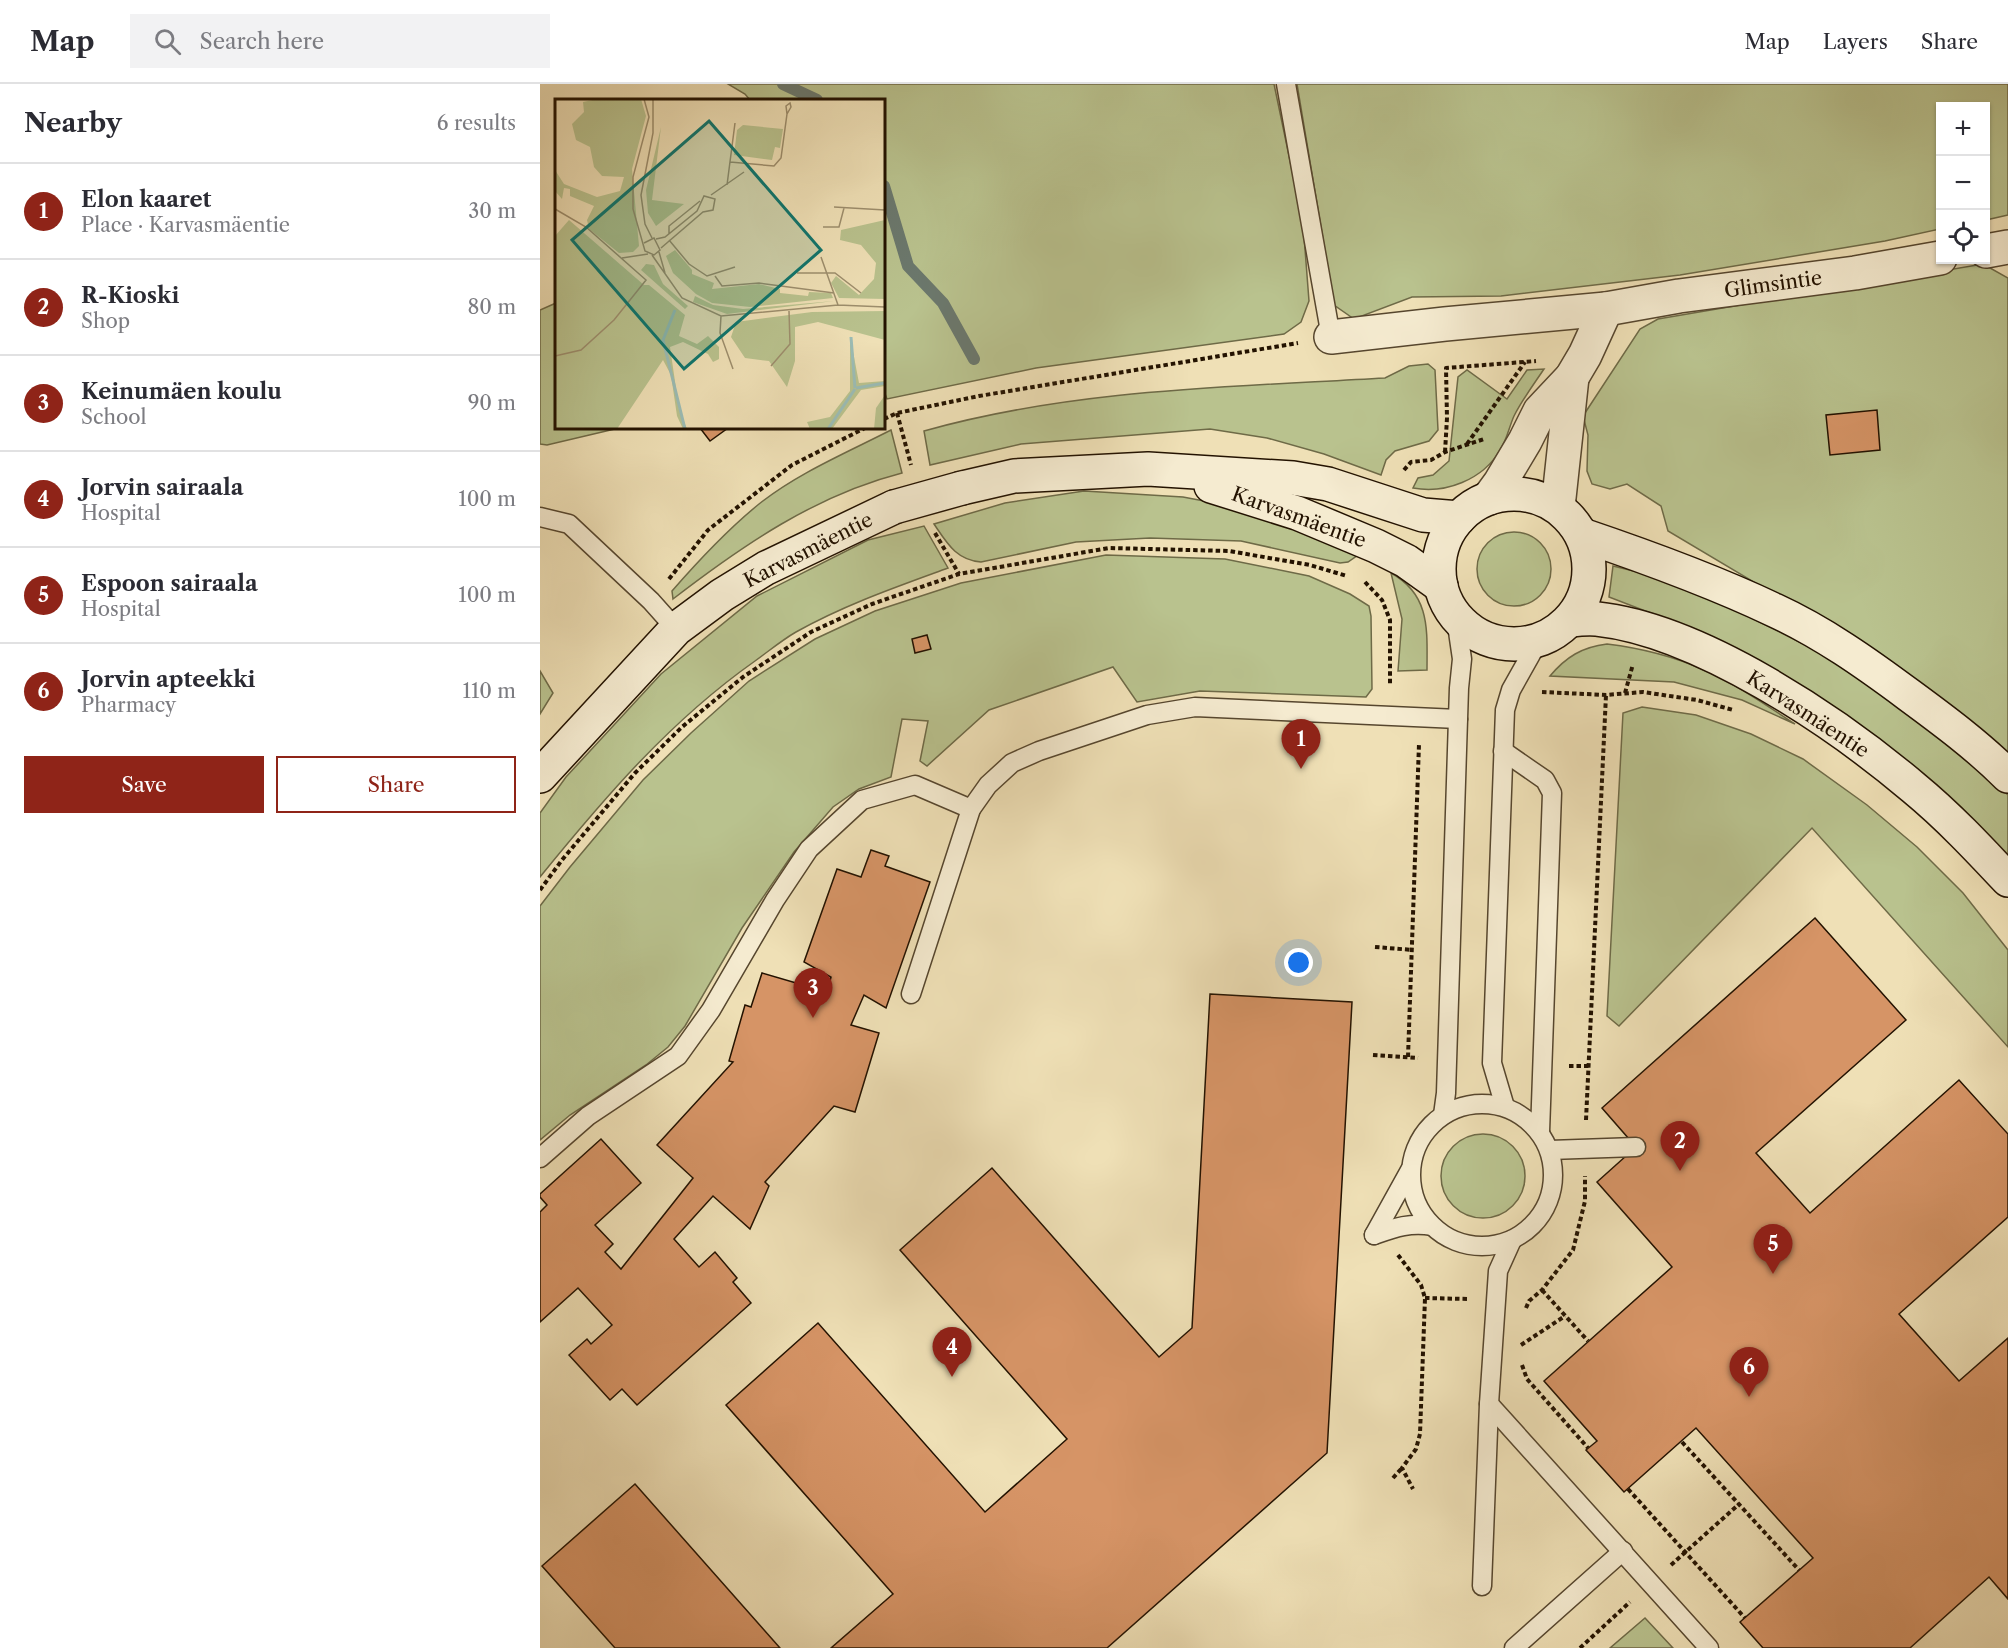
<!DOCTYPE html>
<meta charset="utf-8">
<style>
:root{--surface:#fff;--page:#f2f2f3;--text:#2b2b33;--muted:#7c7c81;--line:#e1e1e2;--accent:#8f2418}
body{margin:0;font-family:"Libre Caslon Text",serif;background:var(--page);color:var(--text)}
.controls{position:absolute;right:18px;top:18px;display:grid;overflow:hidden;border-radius:0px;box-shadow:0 2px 4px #0004}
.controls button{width:54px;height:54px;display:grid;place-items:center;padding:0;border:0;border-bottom:2px solid var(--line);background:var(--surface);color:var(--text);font:30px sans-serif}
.you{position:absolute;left:759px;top:879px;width:21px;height:21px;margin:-15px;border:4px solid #fff;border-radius:50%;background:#1a73e8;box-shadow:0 0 0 9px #1a73e833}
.badge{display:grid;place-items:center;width:39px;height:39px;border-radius:50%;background:var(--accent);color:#fff;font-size:20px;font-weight:700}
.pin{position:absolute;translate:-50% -50px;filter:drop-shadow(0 2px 3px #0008)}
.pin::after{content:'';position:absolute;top:32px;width:21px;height:18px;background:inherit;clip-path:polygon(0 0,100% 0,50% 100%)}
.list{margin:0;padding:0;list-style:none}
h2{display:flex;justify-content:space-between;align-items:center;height:78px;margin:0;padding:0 24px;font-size:26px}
h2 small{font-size:20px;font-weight:400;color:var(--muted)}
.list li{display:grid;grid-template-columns:39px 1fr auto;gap:18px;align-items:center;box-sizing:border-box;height:96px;padding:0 24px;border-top:2px solid var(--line)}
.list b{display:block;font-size:22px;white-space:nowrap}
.list p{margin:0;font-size:20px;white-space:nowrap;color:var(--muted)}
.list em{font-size:20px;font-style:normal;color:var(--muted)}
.actions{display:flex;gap:12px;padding:18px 24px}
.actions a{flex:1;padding:14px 0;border:2px solid var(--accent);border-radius:0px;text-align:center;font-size:21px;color:var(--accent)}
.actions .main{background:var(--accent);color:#fff}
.icon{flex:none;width:33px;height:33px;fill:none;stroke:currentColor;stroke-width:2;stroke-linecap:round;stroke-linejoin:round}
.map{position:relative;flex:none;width:1468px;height:1564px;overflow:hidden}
header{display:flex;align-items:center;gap:36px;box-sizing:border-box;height:84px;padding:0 30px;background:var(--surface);border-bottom:2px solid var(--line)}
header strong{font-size:28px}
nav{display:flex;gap:33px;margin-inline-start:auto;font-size:21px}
.search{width:420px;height:54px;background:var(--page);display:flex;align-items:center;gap:15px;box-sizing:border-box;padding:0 21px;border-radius:0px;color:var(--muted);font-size:22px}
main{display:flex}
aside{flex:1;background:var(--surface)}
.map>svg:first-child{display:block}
.green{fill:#b9c28e;stroke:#6e6a47;stroke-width:1.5}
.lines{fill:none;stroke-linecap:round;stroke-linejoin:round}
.stream{stroke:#6b786d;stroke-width:12}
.building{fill:#d69466;stroke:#231200;stroke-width:1.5}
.service-casing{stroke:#56462e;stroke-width:21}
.minor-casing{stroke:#56462e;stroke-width:36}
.secondary-casing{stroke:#231200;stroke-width:36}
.path{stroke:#231200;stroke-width:4;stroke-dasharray:4.5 3;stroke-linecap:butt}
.service{stroke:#f5ebd0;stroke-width:18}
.minor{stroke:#f5ebd0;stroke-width:33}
.secondary{stroke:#f5ebd0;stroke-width:33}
.secondary-bridge-casing{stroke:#231200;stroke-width:36;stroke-linecap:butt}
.secondary-bridge{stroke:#f5ebd0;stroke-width:33}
.labels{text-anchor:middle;stroke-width:6;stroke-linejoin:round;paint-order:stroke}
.street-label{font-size:20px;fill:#231200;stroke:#f5ebd0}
.inset-river{fill:none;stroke:#9bbcb5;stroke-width:3}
.inset-road{fill:none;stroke:#9d8e6d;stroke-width:1.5}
.view{fill:#0f766e;fill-opacity:0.15;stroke:#0f766e;stroke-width:3}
.inset-edge{fill:none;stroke:#231200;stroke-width:3}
</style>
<header>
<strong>Map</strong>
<div class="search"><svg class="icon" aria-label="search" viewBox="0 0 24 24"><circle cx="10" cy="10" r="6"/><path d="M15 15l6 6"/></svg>Search here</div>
<nav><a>Map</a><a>Layers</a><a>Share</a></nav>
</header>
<main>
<aside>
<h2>Nearby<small>6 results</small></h2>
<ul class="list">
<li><span class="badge">1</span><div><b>Elon kaaret</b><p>Place · Karvasmäentie</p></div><em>30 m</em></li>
<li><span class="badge">2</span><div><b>R-Kioski</b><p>Shop</p></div><em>80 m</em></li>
<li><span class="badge">3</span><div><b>Keinumäen koulu</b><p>School</p></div><em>90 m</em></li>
<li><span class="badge">4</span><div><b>Jorvin sairaala</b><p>Hospital</p></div><em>100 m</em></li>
<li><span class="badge">5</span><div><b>Espoon sairaala</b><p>Hospital</p></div><em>100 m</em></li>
<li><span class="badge">6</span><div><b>Jorvin apteekki</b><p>Pharmacy</p></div><em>110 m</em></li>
</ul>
<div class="actions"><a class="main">Save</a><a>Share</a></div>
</aside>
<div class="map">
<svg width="1468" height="1564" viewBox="0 0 1468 1564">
<rect width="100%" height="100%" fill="#efe0b6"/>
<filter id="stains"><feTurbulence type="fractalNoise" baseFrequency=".00333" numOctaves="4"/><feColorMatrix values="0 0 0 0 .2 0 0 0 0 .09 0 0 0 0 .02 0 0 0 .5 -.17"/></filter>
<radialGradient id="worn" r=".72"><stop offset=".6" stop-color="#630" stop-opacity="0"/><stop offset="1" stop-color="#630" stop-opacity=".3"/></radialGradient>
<g class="green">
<path d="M 188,0 L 734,0 L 763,139 L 769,217 L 761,238 L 744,250 L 496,284 L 347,315 L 344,307 L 344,16 L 210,16 L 205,10 Z"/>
<path d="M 757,0 L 1468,0 L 1468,131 L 1446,136 L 1446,22 L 1400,22 L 1400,145 L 1345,157 L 1140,191 L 961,212 L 872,213 L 814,235 L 794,221 Z"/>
<path d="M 1443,180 L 1468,194 L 1468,675 L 1261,526 L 1128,447 L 1121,422 L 1087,400 L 1070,405 L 1052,400 L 1047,387 L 1048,351 L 1043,332 L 1100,245 L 1118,235 Z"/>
<path d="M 16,219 L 16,344 L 79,344 L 7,361 L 0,360 L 0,226 Z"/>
<path d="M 888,280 L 895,286 L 898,346 L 889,357 L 855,367 L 846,376 L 841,391 L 784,370 L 727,354 L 670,345 L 481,360 L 390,381 L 384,347 C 533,305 691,303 845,294 L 869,282 Z"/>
<path d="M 1004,285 C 994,300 982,316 974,332 C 969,343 967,356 960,366 C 943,396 905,410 873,404 L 878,394 L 893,391 L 909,377 L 918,293 L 927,286 L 967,315 L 987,286 Z"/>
<path d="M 351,346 L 362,389 C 276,411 203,461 133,515 L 132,507 C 159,476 187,446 219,420 C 258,389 306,369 351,346 Z"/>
<path d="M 544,407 L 643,413 L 733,430 L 818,471 L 808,478 L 800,479 L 701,457 L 610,454 L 536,458 L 441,478 C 416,476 407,459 394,440 L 465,419 Z"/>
<path d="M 384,442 L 408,484 C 356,503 304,521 256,548 C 242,556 229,567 215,577 C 130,637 65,713 0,793 L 0,729 L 26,693 L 121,590 L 217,512 L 328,456 Z"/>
<circle cx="974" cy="485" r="37"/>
<path d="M 566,471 L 685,475 L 769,492 L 810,510 L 829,522 L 831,532 L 832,605 L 826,613 L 660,607 L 597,618 L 573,583 L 449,626 L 387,682 L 380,677 L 388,637 L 362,635 L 351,693 L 319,705 L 293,723 L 254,768 L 202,844 L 145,942 L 128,963 L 106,981 L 30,1031 L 0,1056 L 0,822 L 30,783 L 103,696 L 151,649 L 209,597 L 275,555 L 335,527 L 421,499 Z"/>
<path d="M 1073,482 L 1102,489 L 1151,506 L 1216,536 L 1273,565 L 1317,592 L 1435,681 L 1468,711 L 1468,772 L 1152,545 L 1069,513 Z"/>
<path d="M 851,489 C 891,511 887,547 887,586 L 858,587 L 862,535 Z"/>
<path d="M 1067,560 C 1100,564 1133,572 1164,586 C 1196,600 1226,621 1255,640 L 1202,616 L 1134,598 L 1010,592 C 1026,573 1042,563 1067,560 Z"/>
<path d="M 0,587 L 13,609 L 0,630 Z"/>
<path d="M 1102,623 L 1156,631 L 1211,650 L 1263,675 L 1327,721 L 1377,763 L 1423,809 L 1468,866 L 1468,963 L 1272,744 L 1079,942 L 1067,932 L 1083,629 Z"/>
<circle cx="943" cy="1092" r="42"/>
<path d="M 1105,1534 L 1133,1564 L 1070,1564 Z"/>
</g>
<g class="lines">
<g class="stream">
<path d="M 243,0 L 277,16"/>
<path d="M 344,102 L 368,182 L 403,219 L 434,275"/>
</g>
</g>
<g class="building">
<path d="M 1337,326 L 1340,366 L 1290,371 L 1286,331 Z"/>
<path d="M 160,344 L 188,344 L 170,357 Z"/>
<path d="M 387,551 L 391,565 L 375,569 L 372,555 Z"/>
<path d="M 331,766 L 349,772 L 345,782 L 390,798 L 346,924 L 324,911 L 311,941 L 339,949 L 315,1028 L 294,1022 L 225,1098 L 229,1102 L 210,1145 L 173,1112 L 134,1155 L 159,1183 L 175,1168 L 197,1194 L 193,1198 L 211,1219 L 97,1321 L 82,1305 L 70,1316 L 29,1271 L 47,1255 L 51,1260 L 72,1241 L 38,1204 L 0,1238 L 0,1128 L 7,1121 L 0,1113 L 0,1110 L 61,1055 L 101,1099 L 55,1141 L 73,1160 L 65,1168 L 81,1185 L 153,1094 L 117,1061 L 193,978 L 189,977 L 205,921 L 211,923 L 222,889 L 287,908 L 291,893 L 264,878 L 297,785 L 321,793 Z"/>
<path d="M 1275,834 L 1366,936 L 1216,1069 L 1270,1129 L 1419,996 L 1468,1050 L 1468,1133 L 1359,1230 L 1419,1297 L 1468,1254 L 1468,1515 L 1449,1493 L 1370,1564 L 1223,1564 L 1200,1538 L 1273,1474 L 1156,1344 L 1084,1408 L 1046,1366 L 1057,1357 L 1004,1297 L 1132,1183 L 1057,1098 L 1096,1063 L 1062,1024 Z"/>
<path d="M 670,910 L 812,918 L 787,1369 L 567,1564 L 291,1564 L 353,1510 L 186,1321 L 278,1239 L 445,1428 L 527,1355 L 360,1166 L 452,1084 L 619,1273 L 652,1244 Z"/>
<path d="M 95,1400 L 240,1564 L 75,1564 L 2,1482 Z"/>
</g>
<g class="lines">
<g class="service-casing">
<g id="service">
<path d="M 746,0 L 791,253"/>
<path d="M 0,433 L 29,440 L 111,517 L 136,545"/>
<path d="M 963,667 L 1005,696 L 1012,709 L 1000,1048"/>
<path d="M 371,910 L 431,725 L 448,701 L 472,679 L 499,667 L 607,631 L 655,623 L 918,635"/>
<circle cx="942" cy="1091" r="71"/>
<path d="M 965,1023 L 952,979 L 965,626 L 971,606 L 999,556"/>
<path d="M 903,1031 L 906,1009 L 919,604 L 922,575 L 916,534"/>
<path d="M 1010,1066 L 1096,1063"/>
<path d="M 0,1074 L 48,1032 L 138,972 L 171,926 L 235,816 L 269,765 L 322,716 L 375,701 L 431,725"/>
<path d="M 834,1151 L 870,1086"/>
<path d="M 834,1151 C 854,1144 870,1138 892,1142"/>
<path d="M 949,1320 L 1169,1564"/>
<path d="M 942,1502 L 949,1320 L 958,1187 L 972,1156"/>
<path d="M 974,1564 L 1083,1467"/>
</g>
</g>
<g class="minor-casing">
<g id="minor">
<path d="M 1446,167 L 1468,163"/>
<path d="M 791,253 L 905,240 L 1066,225 L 1139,212 L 1315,189 L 1400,174"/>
<path d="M 949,414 L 960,399 L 985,357 L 1000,327 L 1032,293 L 1045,271 L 1066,225"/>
<path d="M 1018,423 L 1032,293"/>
</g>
</g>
<g class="secondary-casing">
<g id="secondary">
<path d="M 671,402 L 757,429 L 836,462 L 866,477 L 901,502"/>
<path d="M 422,404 L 474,392 L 608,385 L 753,394 L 788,400 L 883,431 L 919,434"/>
<circle cx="974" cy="485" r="75"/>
<path d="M 1042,451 C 1107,473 1171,496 1234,526 C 1282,548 1326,579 1369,611 C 1403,636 1438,662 1468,692"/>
<path d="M 1030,536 C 1039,535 1048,534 1057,535 C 1160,546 1296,638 1374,704 C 1408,732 1438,764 1468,796"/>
<path d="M 0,692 L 136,545 L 182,511 L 226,484 L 354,423"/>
</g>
</g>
<g class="path">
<path d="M 357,329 L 371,381"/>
<path d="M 344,335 L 357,329 L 439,312 L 758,259"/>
<path d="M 927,360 L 985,278"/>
<path d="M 905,368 L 907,334 L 906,284 L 996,277"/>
<path d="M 864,386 L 871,378 L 891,376 L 905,368 L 944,355"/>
<path d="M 395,449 L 419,490"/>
<path d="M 129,495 L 168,446 L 252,381 L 325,344"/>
<path d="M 825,498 L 842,516 L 850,536 L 850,601"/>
<path d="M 1002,608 L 1066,611 L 1103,608 L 1157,616 L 1193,626"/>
<path d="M 1085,609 L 1093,580"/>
<path d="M 0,806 L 22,776 L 95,689 L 142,643 L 203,593 L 271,548 L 332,520 L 419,490 L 569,464 L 689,467 L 770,481 L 807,492"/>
<path d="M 835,863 L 873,866"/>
<path d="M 833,971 L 878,974"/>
<path d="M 868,973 L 879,660"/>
<path d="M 1029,982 L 1050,982"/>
<path d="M 1046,1036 L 1066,611"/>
<path d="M 858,1171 L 881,1201 L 885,1214 L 880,1350 L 876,1365 L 862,1384 L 873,1405"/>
<path d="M 1002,1206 L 1048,1257"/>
<path d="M 885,1214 L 928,1215"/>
<path d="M 986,1224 L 989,1217 L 1002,1206 L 1033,1166 L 1045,1117 L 1045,1092"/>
<path d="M 981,1261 L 1025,1232"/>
<path d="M 982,1281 L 987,1295 L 1048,1364"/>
<path d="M 1142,1358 L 1259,1486"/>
<path d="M 853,1394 L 862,1384"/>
<path d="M 1088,1405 L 1205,1534"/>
<path d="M 1131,1481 L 1199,1420"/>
<path d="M 1040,1564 L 1090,1518"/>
</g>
<use href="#service" class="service"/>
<use href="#minor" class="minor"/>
<use href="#secondary" class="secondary"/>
<g class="secondary-bridge-casing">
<path id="secondary-bridge" d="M 354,423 L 422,404"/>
</g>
<use href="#secondary-bridge" class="secondary-bridge"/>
</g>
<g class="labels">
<g class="street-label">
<text transform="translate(1233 200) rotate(-8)" y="7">Glimsintie</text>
<text transform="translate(759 433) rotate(20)" y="7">Karvasmäentie</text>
<text transform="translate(268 466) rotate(-27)" y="7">Karvasmäentie</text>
<text transform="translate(1268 630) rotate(33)" y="7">Karvasmäentie</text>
</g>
</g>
<g transform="translate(15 15)">
<rect width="330" height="330" fill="#efe0b6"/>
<path d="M 42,0 L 86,0 L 91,17 L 77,70 L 84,147 L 78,153 L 64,154 L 34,130 L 32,121 L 39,107 L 15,97 L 15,90 L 9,89 L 7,100 L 0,92 L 0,71 L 9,85 L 42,98 L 65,92 L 69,78 L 47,77 L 39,68 L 35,48 L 21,41 L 17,25 L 29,13 L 28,3 ZM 188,26 L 228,30 L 225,49 L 220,48 L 217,61 L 179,56 L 182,31 ZM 106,28 L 97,101 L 129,105 L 101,127 L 93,114 L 91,91 ZM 14,121 L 89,186 L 94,186 L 130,216 L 124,237 L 142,245 L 153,237 L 164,248 L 164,260 L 158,263 L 153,255 L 128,243 L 115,248 L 124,310 L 132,330 L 128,330 L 122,317 L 116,276 L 108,261 L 62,330 L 0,330 L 0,137 ZM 330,121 L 330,200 L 284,199 L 276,184 L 281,177 L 304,196 L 319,180 L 321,164 L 306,146 L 285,141 L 286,131 ZM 120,151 L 137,171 L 137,175 L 159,184 L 157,190 L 204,185 L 225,190 L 225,194 L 253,197 L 254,193 L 276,194 L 278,199 L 195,208 L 157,204 L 141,195 L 118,174 L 111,157 ZM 91,165 L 99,166 L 108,185 L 133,207 L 130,210 L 86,171 ZM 140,197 L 158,206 L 188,210 L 279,202 L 172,215 L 138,203 ZM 330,212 L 330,241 L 263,223 L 240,228 L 240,262 L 232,288 L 214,262 L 190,259 L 176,238 L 181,223 L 257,213 ZM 295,237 L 304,284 L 330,282 L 330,287 L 306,291 L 277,330 L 255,330 L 252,323 L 275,318 L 295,292 ZM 330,296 L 330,330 L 319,330 L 321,309 Z" fill="#b9c28e"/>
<path class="inset-river" d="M 120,211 L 108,241 L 130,330M 296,238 L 300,289M 301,289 L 330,284M 273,330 L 300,290"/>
<path class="inset-road" d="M 235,4 L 236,8 L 232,15 L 231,7 ZM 175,63 L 219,67 L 226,59 L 232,15M 172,86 L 180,24M 156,96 L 189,73M 279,108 L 330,111M 0,110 L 31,128 L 91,181 L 59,221 L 26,251 L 0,257M 268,128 L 284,128 L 289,109M 114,135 L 114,127 L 145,102M 97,139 L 90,125 L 86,96 L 98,34 L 98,0M 101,140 L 110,138 L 142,112 L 149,97 L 160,100 L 158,111 L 148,113 L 106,149M 114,141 L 134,165 L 152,177 L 180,168M 89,144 L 99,139 L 105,151 L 99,156 L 90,152 L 78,110 L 78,78 L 94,18 L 89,0M 104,153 L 110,174M 97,156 L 127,199 L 166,217 L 283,206 L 330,208M 266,158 L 283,206M 67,159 L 93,155M 242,174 L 280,174 L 306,194M 160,177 L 167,187 L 204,184 L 279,194M 166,217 L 165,234 L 178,270M 216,267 L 235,245 L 234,212"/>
<path class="view" d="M 154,22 L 266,151 L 129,270 L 17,141 Z"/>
<rect width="330" height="330" class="inset-edge"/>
</g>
<rect width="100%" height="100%" filter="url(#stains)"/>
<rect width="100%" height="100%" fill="url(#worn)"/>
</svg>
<div class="controls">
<button>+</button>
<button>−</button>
<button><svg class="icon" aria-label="locate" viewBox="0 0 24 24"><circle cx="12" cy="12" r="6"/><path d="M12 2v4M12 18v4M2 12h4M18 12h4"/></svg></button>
</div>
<div class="you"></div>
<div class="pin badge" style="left:761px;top:685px">1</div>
<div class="pin badge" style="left:1140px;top:1087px">2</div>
<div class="pin badge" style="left:273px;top:934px">3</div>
<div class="pin badge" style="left:412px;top:1293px">4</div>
<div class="pin badge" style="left:1233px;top:1190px">5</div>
<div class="pin badge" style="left:1209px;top:1313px">6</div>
</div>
</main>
